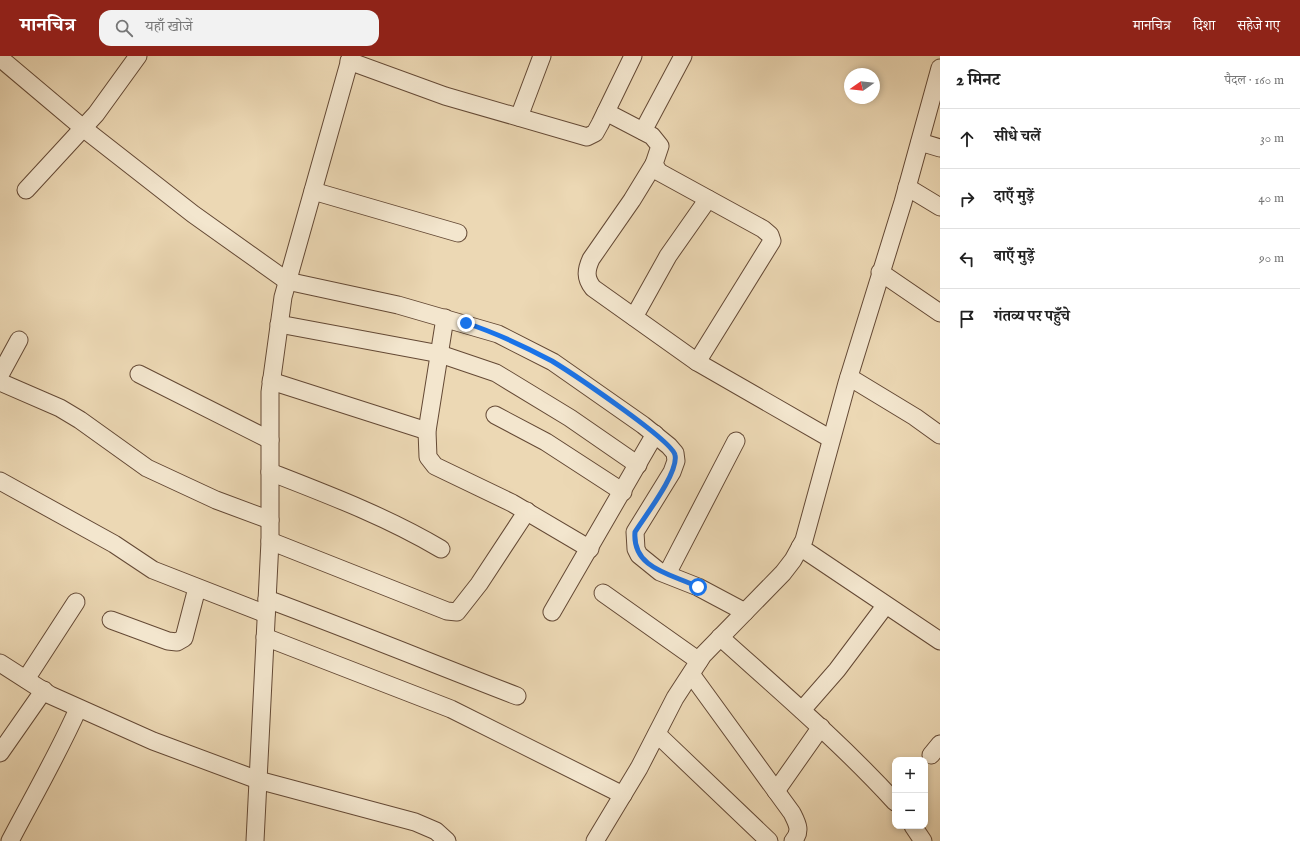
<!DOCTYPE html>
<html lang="hi">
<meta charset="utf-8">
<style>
:root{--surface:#fff;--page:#f2f2f2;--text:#222;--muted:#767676;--line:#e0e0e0;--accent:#8f2418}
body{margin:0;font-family:"IM FELL English","Noto Serif Devanagari",serif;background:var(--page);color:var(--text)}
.controls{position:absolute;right:12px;bottom:12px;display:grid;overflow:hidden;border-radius:8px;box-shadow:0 2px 6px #0003}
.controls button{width:36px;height:36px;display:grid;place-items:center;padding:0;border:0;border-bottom:1px solid var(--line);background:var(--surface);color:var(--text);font:20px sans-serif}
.compass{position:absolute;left:844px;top:12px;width:36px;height:36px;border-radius:50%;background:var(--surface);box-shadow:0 2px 6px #0003;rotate:256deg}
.stop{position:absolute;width:12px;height:12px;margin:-9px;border:3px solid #1a73e8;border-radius:50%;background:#fff}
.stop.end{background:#1a73e8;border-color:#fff;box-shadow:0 1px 4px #0008}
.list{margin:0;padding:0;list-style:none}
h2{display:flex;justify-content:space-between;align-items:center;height:52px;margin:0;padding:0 16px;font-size:17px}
h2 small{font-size:13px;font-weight:400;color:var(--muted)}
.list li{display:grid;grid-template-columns:26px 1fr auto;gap:12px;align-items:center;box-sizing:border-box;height:60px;padding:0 16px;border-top:1px solid var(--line)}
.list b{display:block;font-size:15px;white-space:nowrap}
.list em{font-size:13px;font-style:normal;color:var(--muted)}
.icon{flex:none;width:22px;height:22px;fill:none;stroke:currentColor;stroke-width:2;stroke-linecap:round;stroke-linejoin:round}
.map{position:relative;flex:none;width:940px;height:785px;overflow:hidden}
header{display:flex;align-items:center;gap:24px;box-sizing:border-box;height:56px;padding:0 20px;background:var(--accent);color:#fff}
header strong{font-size:19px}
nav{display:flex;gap:22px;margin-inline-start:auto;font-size:14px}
.search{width:280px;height:36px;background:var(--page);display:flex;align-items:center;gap:10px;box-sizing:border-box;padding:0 14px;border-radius:12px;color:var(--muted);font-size:15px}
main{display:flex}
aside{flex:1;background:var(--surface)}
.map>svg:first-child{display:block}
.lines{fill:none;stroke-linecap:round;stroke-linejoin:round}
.minor-casing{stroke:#644935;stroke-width:19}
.minor{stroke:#f3e6ce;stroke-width:17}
.route{stroke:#1a73e8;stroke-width:5}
</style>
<header>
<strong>मानचित्र</strong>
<div class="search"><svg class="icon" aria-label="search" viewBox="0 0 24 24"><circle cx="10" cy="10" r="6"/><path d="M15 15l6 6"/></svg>यहाँ खोजें</div>
<nav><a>मानचित्र</a><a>दिशा</a><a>सहेजे गए</a></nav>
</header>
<main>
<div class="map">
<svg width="940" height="785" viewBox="0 0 940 785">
<rect width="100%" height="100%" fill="#ecd8b4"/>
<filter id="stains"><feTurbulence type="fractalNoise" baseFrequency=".005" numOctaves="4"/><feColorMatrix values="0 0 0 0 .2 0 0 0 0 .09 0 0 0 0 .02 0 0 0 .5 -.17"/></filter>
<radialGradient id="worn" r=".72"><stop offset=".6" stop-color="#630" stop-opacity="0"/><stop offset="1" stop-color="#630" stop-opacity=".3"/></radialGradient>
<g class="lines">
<g class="minor-casing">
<g id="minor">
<path d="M 0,2 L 83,72 L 193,158 L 287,225 L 398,249 L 498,278 L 553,306 L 643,369 L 669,390 L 675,397 L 676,405 L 672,416 L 635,476 L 636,493 L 639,499 L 660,516 L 698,531 L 745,556"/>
<path d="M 349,5 L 445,40 L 587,81 L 595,77 L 600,68 L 633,0"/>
<path d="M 606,56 L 652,80 L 660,90 L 654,108 L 659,116 L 763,173 L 770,179 L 772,185 L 697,306"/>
<path d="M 519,61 L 542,0"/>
<path d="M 643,75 L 683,0"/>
<path d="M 920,86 L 940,92"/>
<path d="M 654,108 L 632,144 L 591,203 C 586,214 585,222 593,232 L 697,306 L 831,383"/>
<path d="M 907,131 L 940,151"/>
<path d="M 26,134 L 96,58 L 138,0"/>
<path d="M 313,135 L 458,177"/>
<path d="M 880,216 L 940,257"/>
<path d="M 634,261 L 668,200 L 708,143"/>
<path d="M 445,262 L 427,375 L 428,401 L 435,410 L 512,447 L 590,493"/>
<path d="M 279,268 L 440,298 L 496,317 L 570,362 L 638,409"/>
<path d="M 139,318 L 270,384"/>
<path d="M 0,319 L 19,284"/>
<path d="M 849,321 L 915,361 L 940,379"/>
<path d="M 271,325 L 427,375"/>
<path d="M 0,326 L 60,352 L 80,364 L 147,412 L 216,444 L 270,464"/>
<path d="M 495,359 L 546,386 L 623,436"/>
<path d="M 270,416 C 329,439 387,461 441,493"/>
<path d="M 0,425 L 114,488 L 153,514 L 266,558"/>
<path d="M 270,485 L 447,555 L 457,556 L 479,528 L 527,455"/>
<path d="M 800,491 L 940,585"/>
<path d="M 667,518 L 736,385"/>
<path d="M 603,537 L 699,605"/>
<path d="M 267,543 C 351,574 434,608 517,640"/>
<path d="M 552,556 L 655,378"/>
<path d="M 111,564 L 168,585 L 177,586 L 184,582 L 197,532"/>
<path d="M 265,581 L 451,653 L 623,739"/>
<path d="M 720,581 C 780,635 841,687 895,746"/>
<path d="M 0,607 L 50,639 L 153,685 L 258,724 L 415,766 L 436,775 L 447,785"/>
<path d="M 691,618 L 792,757 C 797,767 802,775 793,785"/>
<path d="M 26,623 L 76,546"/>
<path d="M 802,654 L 837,614 L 885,550"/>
<path d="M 657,678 L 769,785"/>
<path d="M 0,697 L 44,634"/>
<path d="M 931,699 L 940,688"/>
<path d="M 776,735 L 821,671"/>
<path d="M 913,770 L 923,785"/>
<path d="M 10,785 C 33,741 58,698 78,653"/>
<path d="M 255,785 L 270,485 L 270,336 L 283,241 L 351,0"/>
<path d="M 595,785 L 639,712 L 675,642 L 703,599 L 783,517 L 793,504 L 804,484 L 847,327 L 903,146 L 940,12"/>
</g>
</g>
<use href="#minor" class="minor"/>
</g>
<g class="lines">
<path class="route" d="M 466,267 C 496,277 524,290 552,305 C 570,316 672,384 675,399 C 679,416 645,460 635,476 C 632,513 672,518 698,531"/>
</g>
<rect width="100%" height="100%" filter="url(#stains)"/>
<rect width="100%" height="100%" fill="url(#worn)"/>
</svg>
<div class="controls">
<button>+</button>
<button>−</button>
</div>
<svg class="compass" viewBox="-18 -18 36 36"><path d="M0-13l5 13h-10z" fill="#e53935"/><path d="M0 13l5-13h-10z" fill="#767676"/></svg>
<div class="stop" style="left:698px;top:531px"></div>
<div class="stop end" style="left:466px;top:267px"></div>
</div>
<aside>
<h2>2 मिनट<small>पैदल · 160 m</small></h2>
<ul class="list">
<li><svg class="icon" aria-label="ahead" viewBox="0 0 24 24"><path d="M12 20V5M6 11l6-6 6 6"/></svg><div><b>सीधे चलें</b></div><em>30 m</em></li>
<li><svg class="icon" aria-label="right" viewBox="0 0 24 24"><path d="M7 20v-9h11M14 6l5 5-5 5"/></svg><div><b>दाएँ मुड़ें</b></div><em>40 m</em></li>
<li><svg class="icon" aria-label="left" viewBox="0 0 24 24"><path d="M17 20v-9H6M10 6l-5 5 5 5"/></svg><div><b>बाएँ मुड़ें</b></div><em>90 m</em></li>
<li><svg class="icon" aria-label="arrive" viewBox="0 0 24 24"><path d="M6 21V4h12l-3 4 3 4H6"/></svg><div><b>गंतव्य पर पहुँचे</b></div></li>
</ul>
</aside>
</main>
